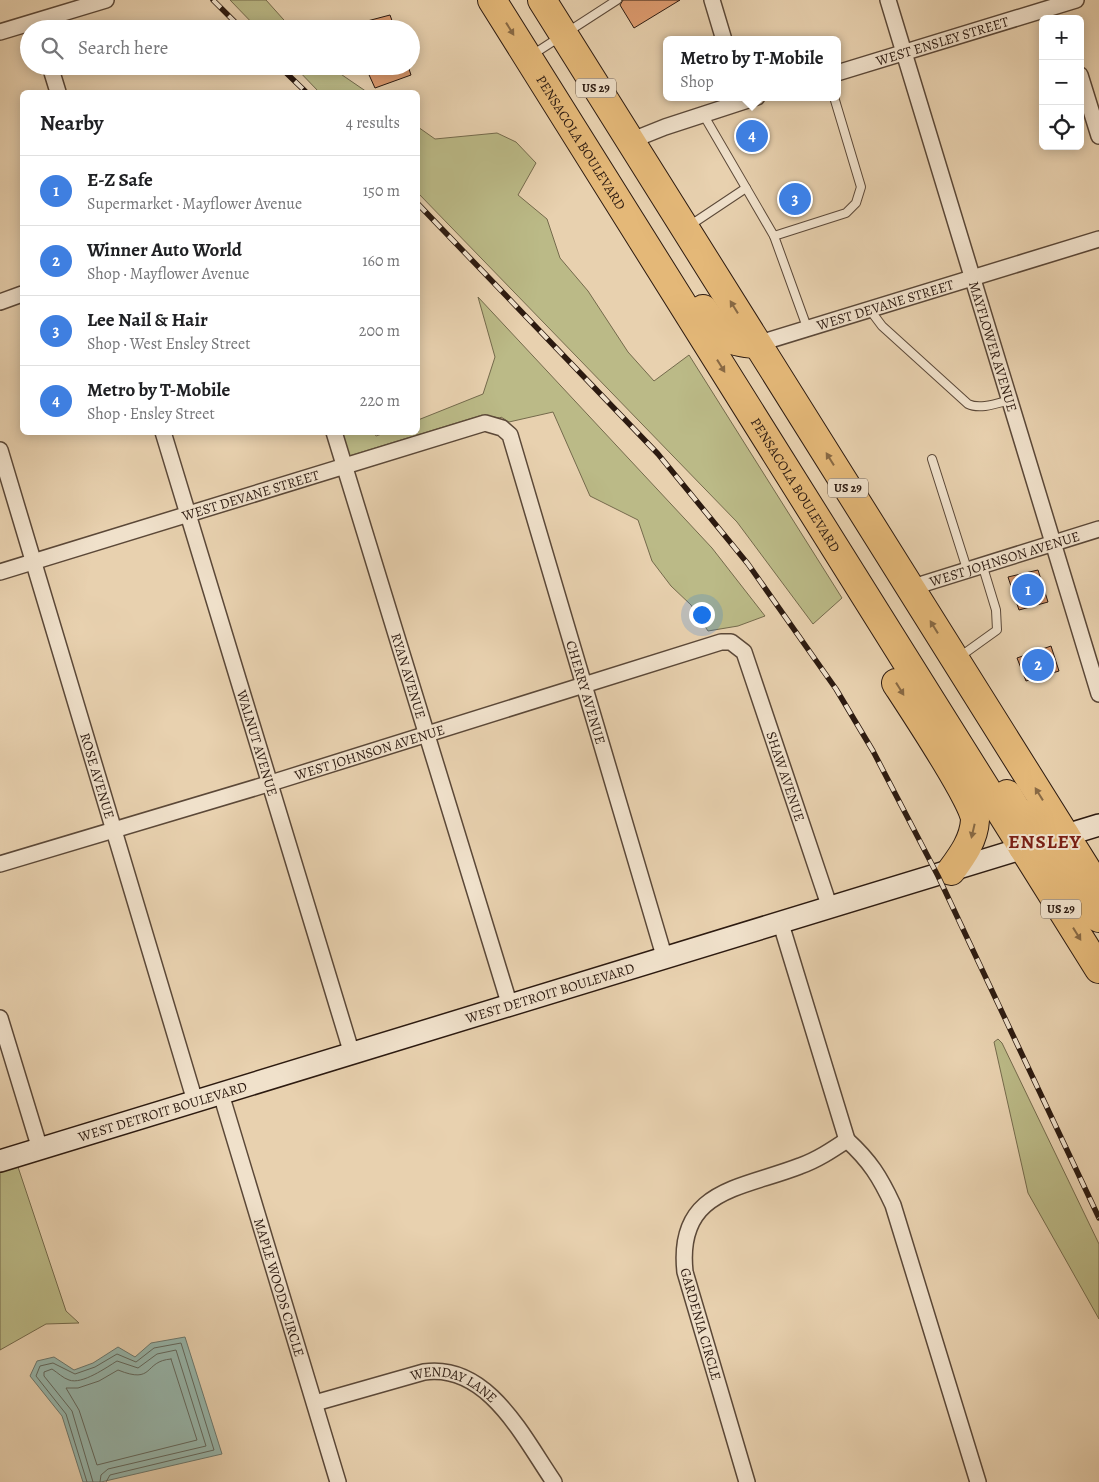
<!DOCTYPE html>
<meta charset="utf-8">
<style>
:root{--surface:#fff;--page:#f2f2f2;--text:#202124;--muted:#757577;--line:#e0e0e0;--accent:#db2777}
body{margin:0;font-family:Alegreya,serif;background:var(--page);color:var(--text)}
.controls{position:absolute;right:15px;top:15px;display:grid;overflow:hidden;border-radius:8px;box-shadow:0 2px 12px #0003}
.controls button{width:45px;height:45px;display:grid;place-items:center;padding:0;border:0;border-bottom:1px solid var(--line);background:var(--surface);color:var(--text);font:25px sans-serif}
.you{position:absolute;left:701px;top:614px;width:18px;height:18px;margin:-12px;border:4px solid #fff;border-radius:50%;background:#1a73e8;box-shadow:0 0 0 8px #1a73e833}
.badge{display:grid;place-items:center;width:32px;height:32px;border-radius:50%;background:var(--accent);color:#fff;font-size:16px;font-weight:700}
.pin{position:absolute;translate:-50% -50%;border:2px solid #fff;box-shadow:0 1px 5px #0006}
.popup{position:absolute;left:663px;top:36px;width:178px;height:65px;box-sizing:border-box;display:grid;place-content:center;border-radius:8px;background:var(--surface);filter:drop-shadow(0 1px 4px #0005);font-size:16px;white-space:nowrap;color:var(--muted)}
.popup b{font-size:19px;color:var(--text)}
.popup::after{content:'';position:absolute;left:50%;top:100%;margin-left:-10px;border:10px solid transparent;border-top-color:var(--surface)}
.list{margin:0;padding:0;list-style:none}
h2{display:flex;justify-content:space-between;align-items:center;height:65px;margin:0;padding:0 20px;font-size:21px}
h2 small{font-size:16px;font-weight:400;color:var(--muted)}
.list li{display:grid;grid-template-columns:32px 1fr auto;gap:15px;align-items:center;box-sizing:border-box;height:70px;padding:0 20px;border-top:1px solid var(--line)}
.list b{display:block;font-size:19px;white-space:nowrap}
.list p{margin:0;font-size:16px;white-space:nowrap;color:var(--muted)}
.list em{font-size:16px;font-style:normal;color:var(--muted)}
.icon{flex:none;width:28px;height:28px;fill:none;stroke:currentColor;stroke-width:2;stroke-linecap:round;stroke-linejoin:round}
.map{position:relative;flex:none;width:1099px;height:1482px;overflow:hidden}
.search{position:absolute;background:var(--surface);box-shadow:0 2px 12px #0003;left:20px;top:20px;width:400px;height:55px;display:flex;align-items:center;gap:12px;box-sizing:border-box;padding:0 18px;border-radius:28px;color:var(--muted);font-size:19px}
.panel{position:absolute;background:var(--surface);box-shadow:0 2px 12px #0003;left:20px;top:90px;width:400px;height:345px;border-radius:8px}
.map>svg:first-child{display:block}
.green{fill:#bbba87;stroke:#746a4c}
.water{fill:#97b7ad;stroke:#6c786e}
.lines{fill:none;stroke-linecap:round;stroke-linejoin:round}
.shore{stroke:#62685e;stroke-width:1}
.building{fill:#df9c70;stroke:#2c1a10}
.lane-casing{stroke:#5b4838;stroke-width:10}
.street-casing{stroke:#5b4838;stroke-width:18}
.secondary-casing{stroke:#2c1a10;stroke-width:24}
.highway-casing{stroke:#2c1a10;stroke-width:30}
.lane{stroke:#f0e1cb;stroke-width:8}
.street{stroke:#f0e1cb;stroke-width:15}
.secondary{stroke:#f0e1cb;stroke-width:21}
.highway{stroke:#e4b878;stroke-width:28}
.rail-casing{stroke:#2c1a10;stroke-width:5.5}
.rail{stroke:#f0e1cb;stroke-width:4;stroke-dasharray:11;stroke-linecap:butt}
.oneway{fill:#886944}
.labels{text-anchor:middle;stroke-width:4;stroke-linejoin:round;paint-order:stroke}
.shield{fill:#f0e1cb;stroke:#675648;stroke-width:1}
.shield-label{font-size:12px;font-weight:bold;fill:#2c1a10}
.street-label{font-size:14px;fill:#2c1a10;stroke:#f0e1cb}
.district-label{font-size:19px;font-weight:bold;letter-spacing:1px;fill:#7a1f14;stroke:#f0e1cb}
</style>
<div class="map">
<svg width="1099" height="1482" viewBox="0 0 1099 1482">
<rect width="100%" height="100%" fill="#e8d1af"/>
<filter id="stains"><feTurbulence type="fractalNoise" baseFrequency=".004" numOctaves="4"/><feColorMatrix values="0 0 0 0 .2 0 0 0 0 .09 0 0 0 0 .02 0 0 0 .5 -.17"/></filter>
<radialGradient id="worn" r=".72"><stop offset=".6" stop-color="#630" stop-opacity="0"/><stop offset="1" stop-color="#630" stop-opacity=".3"/></radialGradient>
<g class="green">
<path d="M 230,0 L 266,0 L 292,29 L 258,29 Z"/>
<path d="M 294,66 L 329,66 L 367,92 L 319,92 Z"/>
<path d="M 418,127 L 435,139 L 497,133 L 516,142 L 536,163 L 518,195 L 547,219 L 560,258 L 588,291 L 628,352 L 654,381 L 689,355 L 842,598 L 813,624 L 737,522 L 418,193 Z"/>
<path d="M 478,297 L 712,548 L 765,616 L 738,626 L 708,631 L 691,605 L 671,586 L 652,561 L 638,520 L 590,496 L 553,412 L 509,422 L 501,417 L 500,418 L 482,415 L 349,456 L 342,433 L 374,433 L 376,436 L 385,433 L 418,432 L 418,420 L 483,394 L 495,357 Z"/>
<path d="M 998,1039 L 1002,1043 L 1099,1244 L 1099,1319 L 1028,1193 L 994,1042 Z"/>
<path d="M 17,1164 L 66,1311 L 79,1323 L 46,1324 L 0,1350 L 0,1170 Z"/>
</g>
<path class="water" d="M 185,1337 L 222,1454 L 101,1482 L 83,1482 L 62,1416 L 30,1376 L 37,1361 L 54,1357 L 74,1370 L 93,1363 L 118,1347 L 135,1357 L 151,1343 Z"/>
<g class="lines">
<g class="shore">
<path d="M 171,1359 L 197,1440 L 97,1465 L 79,1410 L 66,1388 L 78,1388 L 99,1381 L 118,1370 C 155,1385 143,1361 171,1359 Z"/>
<path d="M 87,1482 L 66,1414 L 36,1376 L 40,1366 L 53,1363 L 75,1374 L 95,1367 L 117,1354 L 136,1362 L 154,1348 L 181,1343 L 214,1450 L 110,1475 L 106,1482"/>
<path d="M 93,1482 L 72,1411 L 44,1376 L 44,1372 L 52,1369 C 58,1373 63,1378 69,1380 C 82,1385 107,1367 117,1361 L 138,1368 L 157,1354 L 176,1350 L 206,1446 L 108,1469 L 101,1475 L 100,1482"/>
</g>
</g>
<g class="building">
<path d="M 623,0 L 680,0 L 634,28 L 620,5 Z"/>
<path d="M 390,15 L 395,29 L 352,29 L 352,25 Z"/>
<path d="M 365,66 L 408,66 L 411,75 L 375,88 Z"/>
<path d="M 1038,570 L 1048,602 L 1019,610 L 1008,577 Z"/>
<path d="M 1051,646 L 1059,671 L 1026,681 L 1017,658 Z"/>
</g>
<g class="lines">
<g class="lane-casing">
<g id="lane">
<path d="M 532,55 L 617,0"/>
<path d="M 703,114 L 774,236 L 808,330"/>
<path d="M 689,226 L 746,188"/>
<path d="M 774,236 L 846,213 L 856,203 L 861,187 L 834,97"/>
<path d="M 870,310 L 882,326 L 968,404 C 980,410 998,403 1010,400"/>
<path d="M 932,459 L 967,569"/>
<path d="M 958,658 L 997,630 L 996,610 L 982,564"/>
</g>
</g>
<g class="street-casing">
<g id="street">
<path d="M 712,0 L 724,40"/>
<path id="s1" d="M 888,0 L 1099,694"/>
<path d="M 0,32 L 106,0"/>
<path d="M 50,66 L 58,92"/>
<path id="s2" d="M 837,73 L 1076,0"/>
<path d="M 1080,75 L 1099,136"/>
<path d="M 630,141 L 665,127 L 757,97"/>
<path d="M 0,302 L 22,294"/>
<path id="s3" d="M 757,344 L 1099,239"/>
<path id="s4" d="M 163,432 L 352,1054"/>
<path id="s5" d="M 334,432 L 510,1006"/>
<path id="s6" d="M 0,450 L 195,1101"/>
<path id="s7" d="M 0,572 L 485,423 L 502,428 L 510,435 L 665,959"/>
<path id="s8" d="M 910,588 L 1099,529"/>
<path id="s9" d="M 0,864 L 271,783 L 721,642 L 731,642 L 744,652 L 830,908"/>
<path d="M 781,924 L 847,1140"/>
<path d="M 0,1018 L 40,1149"/>
<path id="s10" d="M 221,1094 L 338,1482"/>
<path id="s11" d="M 315,1403 L 424,1372 C 488,1363 523,1437 554,1482"/>
<path d="M 747,1482 L 685,1272 C 676,1189 741,1189 800,1166 C 817,1160 832,1150 847,1140 C 870,1161 880,1177 893,1205 L 978,1482"/>
</g>
</g>
<g class="secondary-casing">
<g id="secondary">
<path id="s12" d="M 0,1161 L 1099,825"/>
</g>
</g>
<g class="highway-casing">
<g id="highway">
<path id="s13" d="M 492,0 L 1099,969"/>
<path d="M 542,0 L 1099,889"/>
<path d="M 703,309 C 720,335 726,343 757,344"/>
<path d="M 896,683 C 909,703 976,804 975,820 C 974,840 962,856 951,871"/>
<path d="M 1007,794 L 1016,809 L 1035,828 L 1065,835"/>
<path d="M 1023,848 L 1052,855 L 1074,878 L 1099,918"/>
</g>
</g>
<use href="#lane" class="lane"/>
<use href="#street" class="street"/>
<use href="#secondary" class="secondary"/>
<use href="#highway" class="highway"/>
<g class="rail-casing">
<g id="rail">
<path d="M 213,0 L 242,29"/>
<path d="M 279,66 L 306,92"/>
<path d="M 418,204 L 658,454 L 748,564 L 836,689 L 873,751 L 938,876 L 1099,1218"/>
</g>
</g>
<use href="#rail" class="rail"/>
</g>
<defs><path id="oneway-solid" d="M-6-.8H1V-3.2L6.5 0L1 3.2V.8H-6Z" transform="scale(1.25)"/></defs>
<g class="oneway">
<use href="#oneway-solid" transform="translate(510 29) rotate(58)"/>
<use href="#oneway-solid" transform="translate(734 307) rotate(-122)"/>
<use href="#oneway-solid" transform="translate(721 366) rotate(58)"/>
<use href="#oneway-solid" transform="translate(830 459) rotate(-122)"/>
<use href="#oneway-solid" transform="translate(934 627) rotate(-122)"/>
<use href="#oneway-solid" transform="translate(900 689) rotate(58)"/>
<use href="#oneway-solid" transform="translate(1039 794) rotate(-122)"/>
<use href="#oneway-solid" transform="translate(973 831) rotate(103)"/>
<use href="#oneway-solid" transform="translate(1077 934) rotate(58)"/>
</g>
<g class="labels">
<g class="shield">
<rect x="576" y="78.5" width="40" height="19" rx="4"/>
<rect x="828" y="478.5" width="40" height="19" rx="4"/>
<rect x="1041" y="899.5" width="40" height="19" rx="4"/>
</g>
<g class="shield-label">
<text x="596" y="92">US 29</text>
<text x="848" y="492">US 29</text>
<text x="1061" y="913">US 29</text>
</g>
<g class="street-label">
<text dy="5" stroke="none"><textPath href="#s2" startOffset="110">WEST ENSLEY STREET</textPath></text>
<text dy="5" stroke="none"><textPath href="#s13" startOffset="168">PENSACOLA BOULEVARD</textPath></text>
<text dy="5" stroke="none"><textPath href="#s3" startOffset="134">WEST DEVANE STREET</textPath></text>
<text dy="5" stroke="none"><textPath href="#s1" startOffset="362">MAYFLOWER AVENUE</textPath></text>
<text dy="5" stroke="none"><textPath href="#s13" startOffset="572">PENSACOLA BOULEVARD</textPath></text>
<text dy="5" stroke="none"><textPath href="#s7" startOffset="262">WEST DEVANE STREET</textPath></text>
<text dy="5" stroke="none"><textPath href="#s8" startOffset="99">WEST JOHNSON AVENUE</textPath></text>
<text dy="5" stroke="none"><textPath href="#s5" startOffset="255">RYAN AVENUE</textPath></text>
<text dy="5" stroke="none"><textPath href="#s7" startOffset="804">CHERRY AVENUE</textPath></text>
<text dy="5" stroke="none"><textPath href="#s4" startOffset="325">WALNUT AVENUE</textPath></text>
<text dy="5" stroke="none"><textPath href="#s9" startOffset="386">WEST JOHNSON AVENUE</textPath></text>
<text dy="5" stroke="none"><textPath href="#s6" startOffset="340">ROSE AVENUE</textPath></text>
<text dy="5" stroke="none"><textPath href="#s9" startOffset="912">SHAW AVENUE</textPath></text>
<text dy="5" stroke="none"><textPath href="#s12" startOffset="575">WEST DETROIT BOULEVARD</textPath></text>
<text dy="5" stroke="none"><textPath href="#s12" startOffset="170">WEST DETROIT BOULEVARD</textPath></text>
<text dy="5" stroke="none"><textPath href="#s10" startOffset="202">MAPLE WOODS CIRCLE</textPath></text>
<text transform="translate(701 1324) rotate(74)" y="5">GARDENIA CIRCLE</text>
<text dy="5" stroke="none"><textPath href="#s11" startOffset="146">WENDAY LANE</textPath></text>
</g>
<g class="district-label">
<text x="1045" y="848">ENSLEY</text>
</g>
</g>
<rect width="100%" height="100%" filter="url(#stains)"/>
<rect width="100%" height="100%" fill="url(#worn)"/>
</svg>
<div class="controls">
<button>+</button>
<button>−</button>
<button><svg class="icon" aria-label="locate" viewBox="0 0 24 24"><circle cx="12" cy="12" r="6"/><path d="M12 2v4M12 18v4M2 12h4M18 12h4"/></svg></button>
</div>
<div class="you"></div>
<div class="pin badge" style="left:1028px;top:590px;background:#3f7fe0">1</div>
<div class="pin badge" style="left:1038px;top:665px;background:#3f7fe0">2</div>
<div class="pin badge" style="left:795px;top:199px;background:#3f7fe0">3</div>
<div class="pin badge" style="left:752px;top:136px;background:#3f7fe0">4</div>
<div class="popup"><b>Metro by T-Mobile</b>Shop</div>
<div class="search"><svg class="icon" aria-label="search" viewBox="0 0 24 24"><circle cx="10" cy="10" r="6"/><path d="M15 15l6 6"/></svg>Search here</div>
<section class="panel">
<h2>Nearby<small>4 results</small></h2>
<ul class="list">
<li><span class="badge" style="background:#3f7fe0">1</span><div><b>E-Z Safe</b><p>Supermarket · Mayflower Avenue</p></div><em>150 m</em></li>
<li><span class="badge" style="background:#3f7fe0">2</span><div><b>Winner Auto World</b><p>Shop · Mayflower Avenue</p></div><em>160 m</em></li>
<li><span class="badge" style="background:#3f7fe0">3</span><div><b>Lee Nail &amp; Hair</b><p>Shop · West Ensley Street</p></div><em>200 m</em></li>
<li><span class="badge" style="background:#3f7fe0">4</span><div><b>Metro by T-Mobile</b><p>Shop · Ensley Street</p></div><em>220 m</em></li>
</ul>
</section>
</div>
